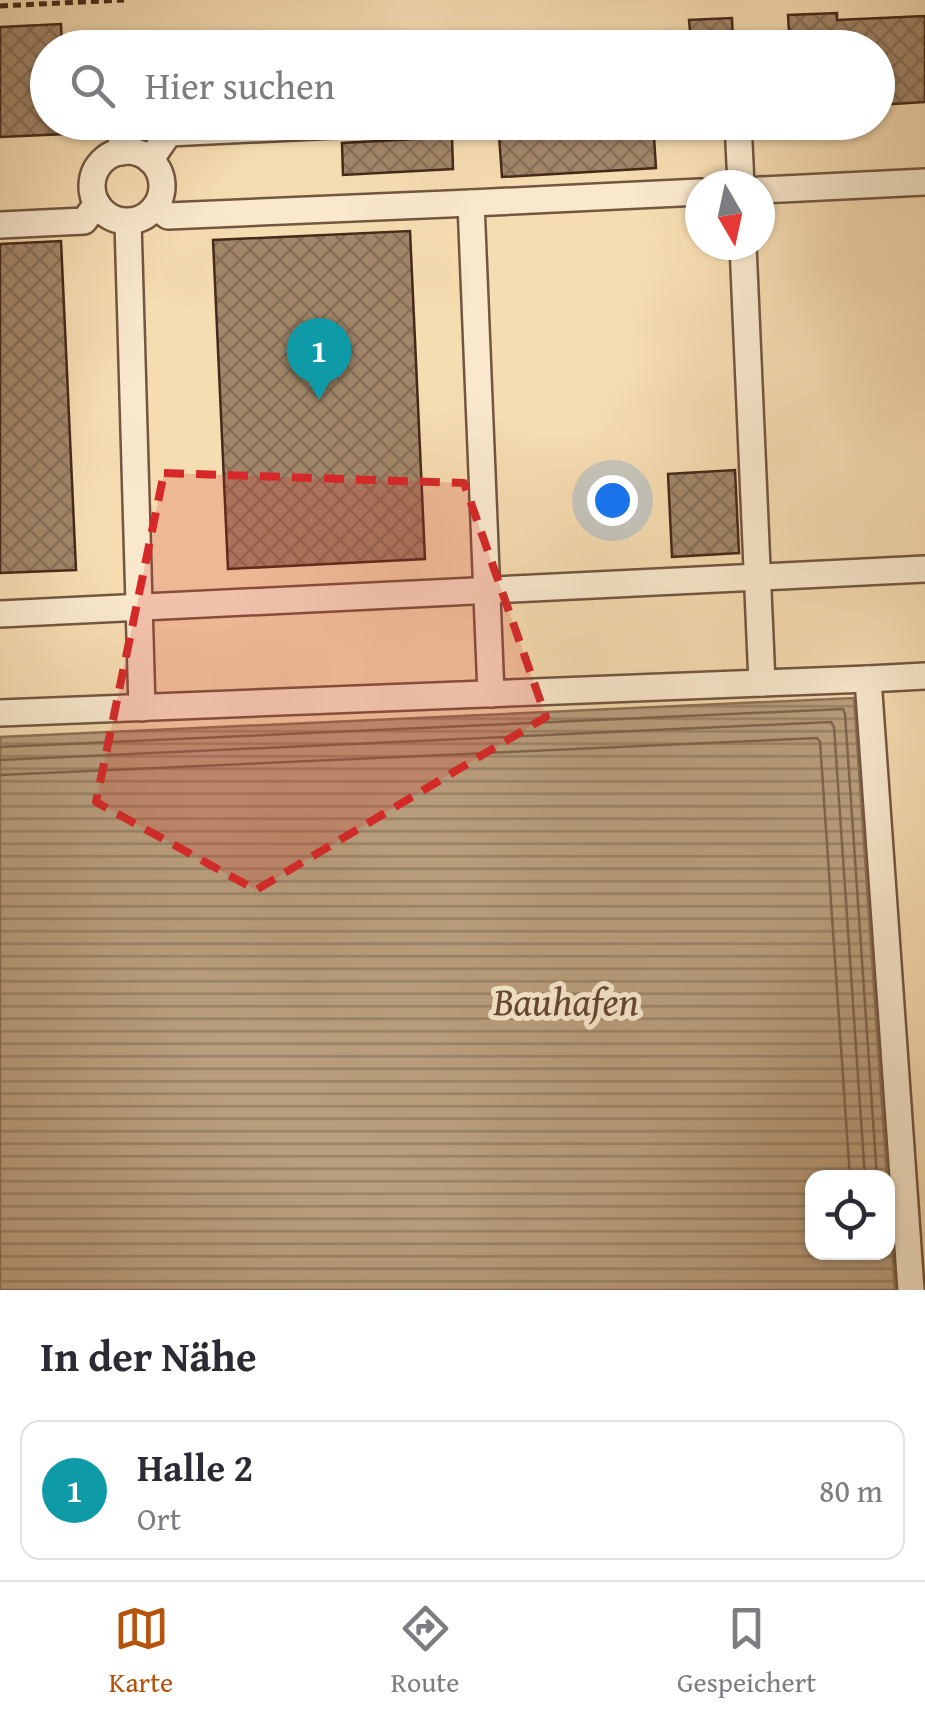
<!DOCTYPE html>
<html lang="de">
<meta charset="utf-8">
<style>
:root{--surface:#fff;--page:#f2f2f3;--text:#2b2b33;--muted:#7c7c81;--line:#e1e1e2;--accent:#b45309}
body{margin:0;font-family:"Gentium Book Plus",serif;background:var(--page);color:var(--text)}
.controls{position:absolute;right:30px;bottom:30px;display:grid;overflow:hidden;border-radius:20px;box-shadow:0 2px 8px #0004}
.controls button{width:90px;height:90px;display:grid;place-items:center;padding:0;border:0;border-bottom:2px solid var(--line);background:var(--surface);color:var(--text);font:50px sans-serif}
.compass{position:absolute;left:685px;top:170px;width:90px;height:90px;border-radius:50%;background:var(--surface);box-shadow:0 2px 8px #0004;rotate:171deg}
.you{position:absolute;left:612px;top:500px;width:35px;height:35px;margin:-25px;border:8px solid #fff;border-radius:50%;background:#1a73e8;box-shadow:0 0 0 15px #1a73e833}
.badge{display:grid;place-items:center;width:65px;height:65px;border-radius:50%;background:var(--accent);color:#fff;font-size:32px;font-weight:700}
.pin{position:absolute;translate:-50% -82px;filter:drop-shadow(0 2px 5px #0008)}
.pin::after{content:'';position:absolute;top:52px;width:35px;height:30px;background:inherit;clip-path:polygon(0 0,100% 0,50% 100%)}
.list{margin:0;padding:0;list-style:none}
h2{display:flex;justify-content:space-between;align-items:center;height:130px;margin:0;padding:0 40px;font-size:42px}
h2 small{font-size:32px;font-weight:400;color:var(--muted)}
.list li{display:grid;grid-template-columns:65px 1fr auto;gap:30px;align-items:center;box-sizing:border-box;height:140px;margin:0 20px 20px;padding:0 20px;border:2px solid var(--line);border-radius:20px}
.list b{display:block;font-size:38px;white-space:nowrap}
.list p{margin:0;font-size:32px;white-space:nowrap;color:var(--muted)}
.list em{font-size:32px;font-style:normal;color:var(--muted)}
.icon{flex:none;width:55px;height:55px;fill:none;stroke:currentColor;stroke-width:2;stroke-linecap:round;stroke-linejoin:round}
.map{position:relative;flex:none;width:925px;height:1290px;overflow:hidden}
.search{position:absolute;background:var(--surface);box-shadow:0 2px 8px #0004;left:30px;right:30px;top:30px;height:110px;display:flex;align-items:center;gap:25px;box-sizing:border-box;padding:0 35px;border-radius:55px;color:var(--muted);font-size:38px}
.sheet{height:290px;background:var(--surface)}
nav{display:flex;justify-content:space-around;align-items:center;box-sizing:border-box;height:140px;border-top:2px solid var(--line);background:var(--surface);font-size:28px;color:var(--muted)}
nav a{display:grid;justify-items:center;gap:5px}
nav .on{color:var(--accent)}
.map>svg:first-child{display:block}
.water{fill:url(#water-rules);stroke:#8c7056;stroke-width:2.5}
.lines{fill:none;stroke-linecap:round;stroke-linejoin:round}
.shore{stroke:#80644c;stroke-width:2.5}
.building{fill:url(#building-cross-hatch);stroke:#47291a;stroke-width:2.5}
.minor-casing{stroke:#735640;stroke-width:30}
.path{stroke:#47291a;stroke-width:5;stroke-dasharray:8 5;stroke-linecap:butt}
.minor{stroke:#f9e8cc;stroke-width:25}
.marked{fill:#d62828;fill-opacity:0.2;stroke:#d62828;stroke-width:8;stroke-dasharray:20 12;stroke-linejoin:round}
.labels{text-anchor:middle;stroke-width:10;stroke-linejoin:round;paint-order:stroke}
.water-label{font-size:40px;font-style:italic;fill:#644633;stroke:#f9e8cc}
</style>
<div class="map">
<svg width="925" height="1290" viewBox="0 0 925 1290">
<defs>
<pattern id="water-rules" width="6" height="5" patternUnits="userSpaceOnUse" patternTransform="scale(2.5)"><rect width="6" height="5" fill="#ba9f7e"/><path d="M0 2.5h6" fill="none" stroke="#998266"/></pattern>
<pattern id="building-cross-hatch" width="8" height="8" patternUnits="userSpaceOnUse" patternTransform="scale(2.5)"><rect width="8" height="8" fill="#a28669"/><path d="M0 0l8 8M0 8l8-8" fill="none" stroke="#866e56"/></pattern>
</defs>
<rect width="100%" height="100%" fill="#f6dcb1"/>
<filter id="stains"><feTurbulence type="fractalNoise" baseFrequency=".002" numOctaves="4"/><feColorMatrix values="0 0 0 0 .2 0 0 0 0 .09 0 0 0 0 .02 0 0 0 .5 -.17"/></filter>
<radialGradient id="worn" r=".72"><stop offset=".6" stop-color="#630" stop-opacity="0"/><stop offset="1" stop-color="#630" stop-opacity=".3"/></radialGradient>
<path class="water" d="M 854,698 L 887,1177 L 812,1178 L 812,1252 L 888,1252 L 888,1182 L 895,1290 L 0,1290 L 0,737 Z"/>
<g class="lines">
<g class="shore">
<path d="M 0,747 L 843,709 L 845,714 L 877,1178"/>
<path d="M 0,760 L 831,722 L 834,727 L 865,1178"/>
<path d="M 0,775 L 817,738 L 820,742 L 850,1178"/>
</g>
</g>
<g class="building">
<path d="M 837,13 L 837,20 L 925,16 L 925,102 L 878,105 L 878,48 L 790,48 L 788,15 Z"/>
<path d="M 732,18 L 733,48 L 345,48 L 690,31 L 689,20 Z"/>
<path d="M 61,24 L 62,48 L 48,48 L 48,122 L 66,122 L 66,134 L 0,137 L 0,27 Z"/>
<path d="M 498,122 L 653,122 L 656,168 L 502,177 Z"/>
<path d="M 452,137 L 453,169 L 343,175 L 342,143 Z"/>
<path d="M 410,231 L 425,559 L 228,569 L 213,240 Z"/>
<path d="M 61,241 L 76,570 L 0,573 L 0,244 Z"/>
<path d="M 735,470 L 739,553 L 672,557 L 668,474 Z"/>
</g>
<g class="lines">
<g class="minor-casing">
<g id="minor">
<path d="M 121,122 L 122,152"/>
<path d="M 738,122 L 741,185"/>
<circle cx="127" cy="186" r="35"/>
<path d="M 150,160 L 169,133 L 399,122"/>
<path d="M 760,190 L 925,182"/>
<path d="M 156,207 L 168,216 L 471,203"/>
<path d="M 128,222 L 142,708"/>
<path d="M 0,225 L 84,221 L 97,204"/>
<path d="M 0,614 L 925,569"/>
<path d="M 868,679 L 925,676"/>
<path d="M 762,683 L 868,679 L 911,1290"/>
<path d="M 491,694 L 471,203 L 700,192"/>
<path d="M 0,713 L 762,683 L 743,245"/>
</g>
</g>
<path class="path" d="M 0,6 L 124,0"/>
<use href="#minor" class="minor"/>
</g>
<path class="marked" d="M 164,473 L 464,483 L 546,717 L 256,890 L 96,802 Z"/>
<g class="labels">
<g class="water-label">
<text x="566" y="1015">Bauhafen</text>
</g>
</g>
<rect width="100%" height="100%" filter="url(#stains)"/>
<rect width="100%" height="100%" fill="url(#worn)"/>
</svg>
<div class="controls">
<button><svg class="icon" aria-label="locate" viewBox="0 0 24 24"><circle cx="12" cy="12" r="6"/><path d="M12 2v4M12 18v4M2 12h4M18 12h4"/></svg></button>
</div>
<svg class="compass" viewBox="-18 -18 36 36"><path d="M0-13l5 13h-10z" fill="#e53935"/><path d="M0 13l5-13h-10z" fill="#7c7c81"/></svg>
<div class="you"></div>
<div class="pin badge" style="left:319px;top:400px;background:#0f9aa8">1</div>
<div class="search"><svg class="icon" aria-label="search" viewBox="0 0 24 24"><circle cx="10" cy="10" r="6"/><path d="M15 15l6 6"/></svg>Hier suchen</div>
</div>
<section class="sheet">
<h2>In der Nähe<small></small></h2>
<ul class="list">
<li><span class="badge" style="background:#0f9aa8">1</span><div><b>Halle 2</b><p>Ort</p></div><em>80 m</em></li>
</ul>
</section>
<nav>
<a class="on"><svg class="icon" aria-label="map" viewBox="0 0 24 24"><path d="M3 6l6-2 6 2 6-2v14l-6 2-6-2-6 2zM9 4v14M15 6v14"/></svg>Karte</a>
<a><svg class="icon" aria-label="directions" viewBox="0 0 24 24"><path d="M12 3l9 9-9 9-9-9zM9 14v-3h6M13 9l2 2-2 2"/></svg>Route</a>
<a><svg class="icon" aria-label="saved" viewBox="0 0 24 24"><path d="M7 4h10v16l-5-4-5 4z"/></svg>Gespeichert</a>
</nav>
